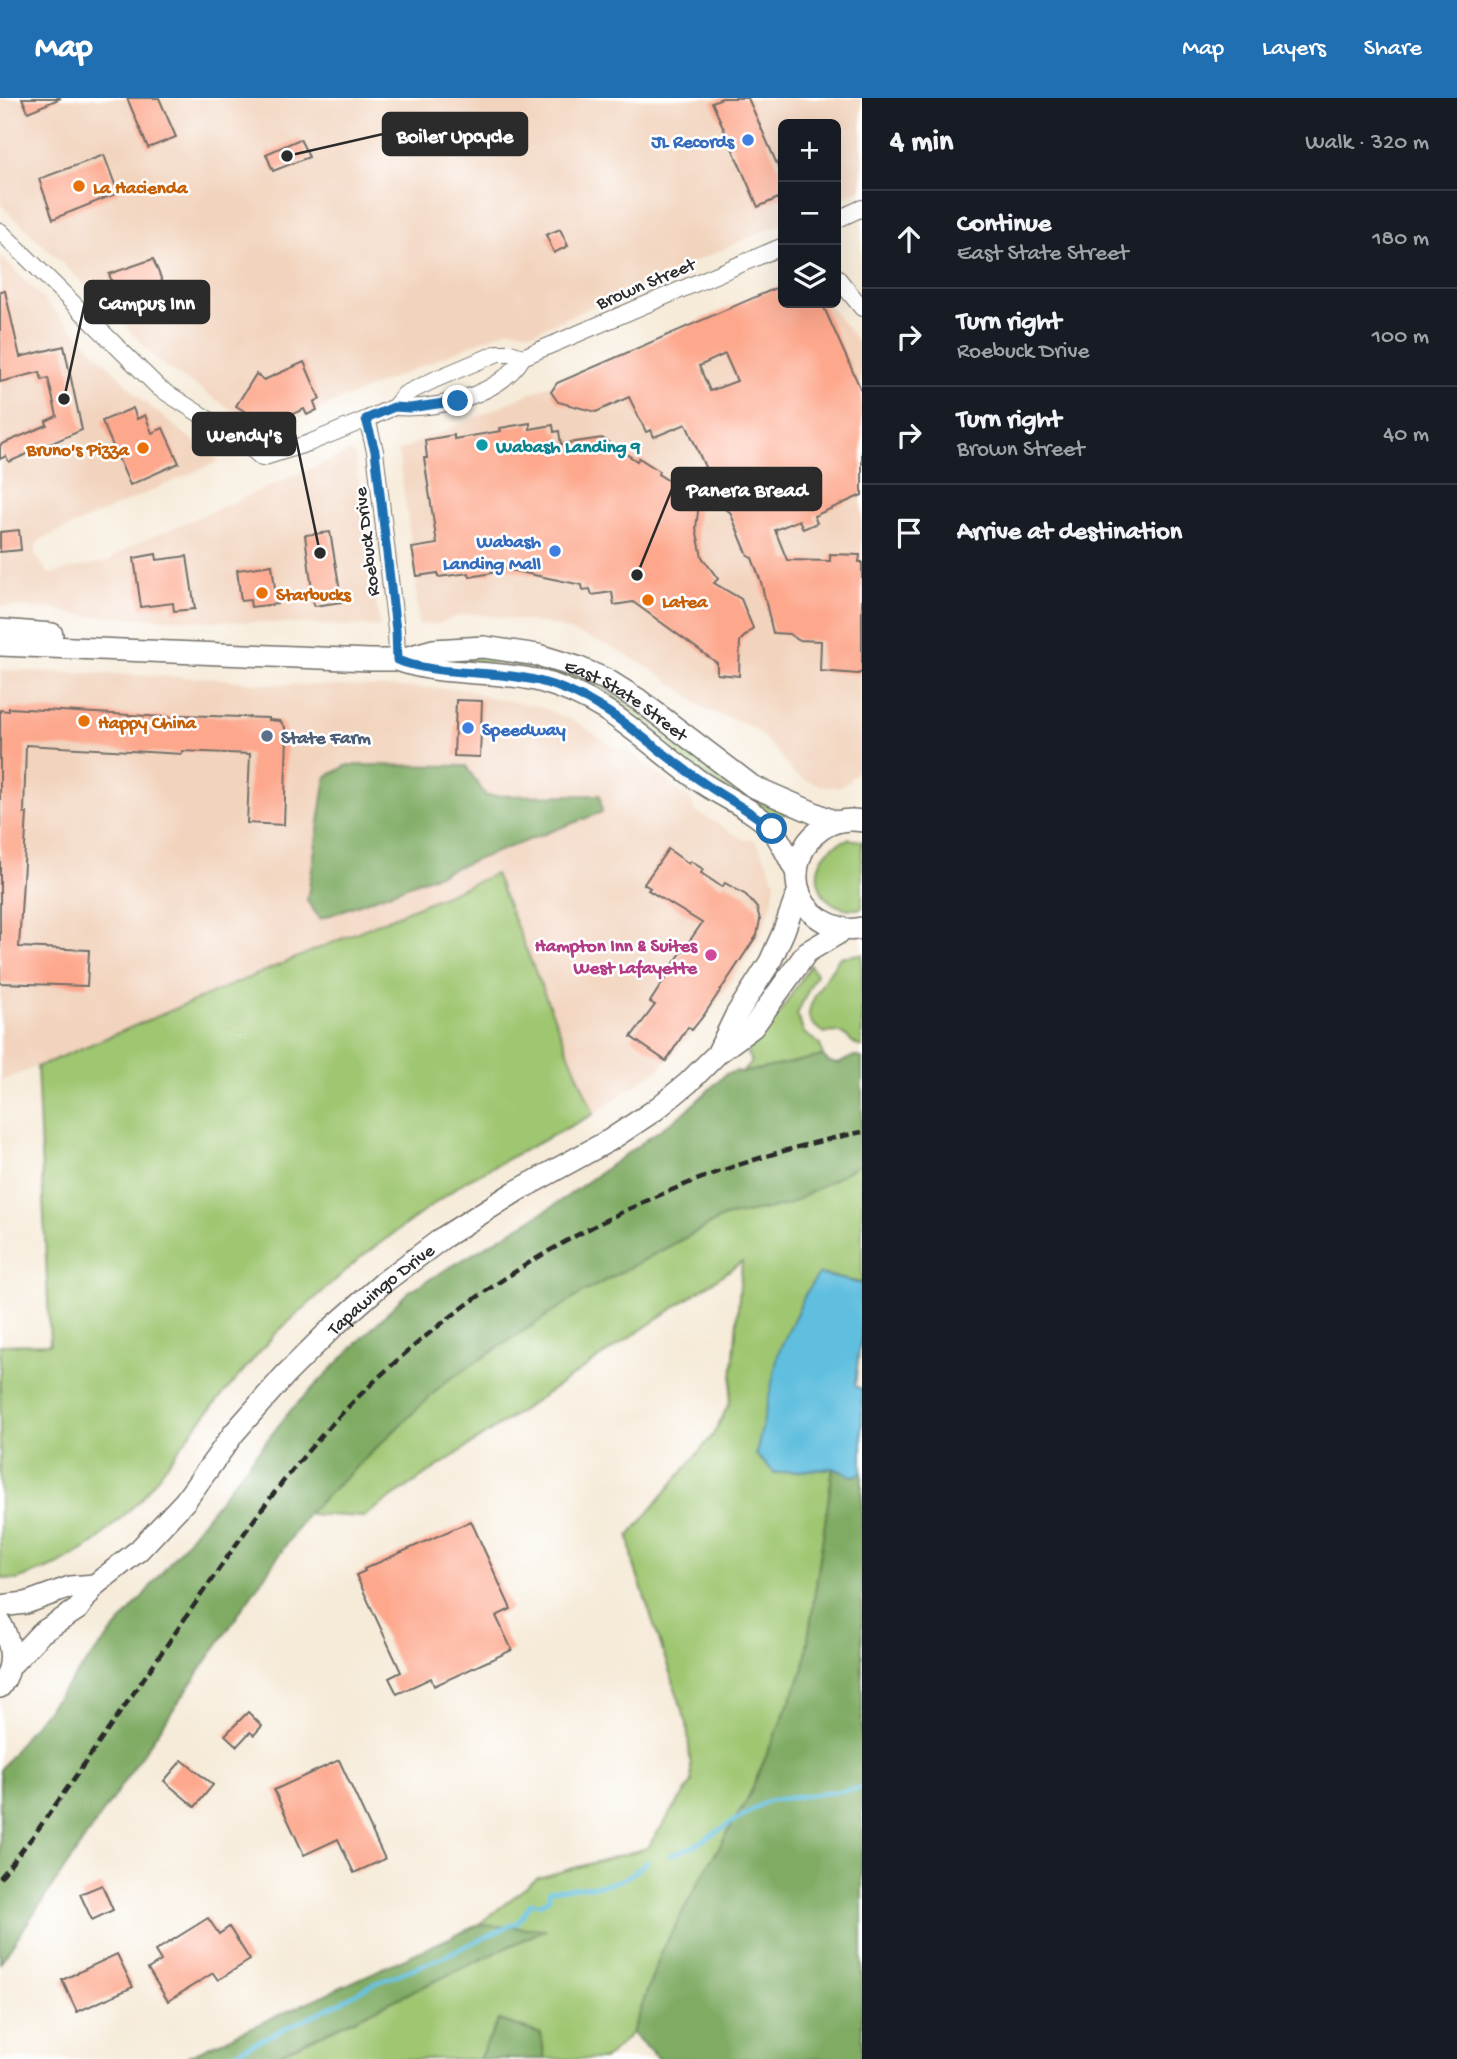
<!DOCTYPE html>
<meta charset="utf-8">
<style>
:root{--surface:#171b24;--page:#20242c;--text:#f1f3f6;--muted:#9ea1a6;--line:#363941;--accent:#1f6fb2}
body{margin:0;font-family:"Gochi Hand",sans-serif;background:var(--page);color:var(--text)}
.controls{position:absolute;right:21px;top:21px;display:grid;overflow:hidden;border-radius:10px;box-shadow:0 7px 28px #0002}
.controls button{width:63px;height:63px;display:grid;place-items:center;padding:0;border:0;border-bottom:2px solid var(--line);background:var(--surface);color:var(--text);font:35px sans-serif}
.stop{position:absolute;width:21px;height:21px;margin:-16px;border:5px solid #1f6fb2;border-radius:50%;background:#fff}
.stop.end{background:#1f6fb2;border-color:#fff;box-shadow:0 2px 7px #0008}
.list{margin:0;padding:0;list-style:none}
h2{display:flex;justify-content:space-between;align-items:center;height:91px;margin:0;padding:0 28px;font-size:30px}
h2 small{font-size:23px;font-weight:400;color:var(--muted)}
.list li{display:grid;grid-template-columns:46px 1fr auto;gap:21px;align-items:center;box-sizing:border-box;height:98px;padding:0 28px;border-top:2px solid var(--line)}
.list b{display:block;font-size:26px;white-space:nowrap}
.list p{margin:0;font-size:23px;white-space:nowrap;color:var(--muted)}
.list em{font-size:23px;font-style:normal;color:var(--muted)}
.icon{flex:none;width:38px;height:38px;fill:none;stroke:currentColor;stroke-width:2;stroke-linecap:round;stroke-linejoin:round}
.map{position:relative;flex:none;width:862px;height:1961px;overflow:hidden}
header{display:flex;align-items:center;gap:42px;box-sizing:border-box;height:98px;padding:0 35px;background:var(--accent);color:#fff}
header strong{font-size:33px}
nav{display:flex;gap:38px;margin-inline-start:auto;font-size:24px}
main{display:flex}
aside{flex:1;background:var(--surface)}
.map>svg:first-child{display:block}
.built{fill:#f2d4be}
.green{fill:#9fc671;stroke:#65784e;stroke-width:2}
.forest{fill:#7fab63;stroke:#556b47;stroke-width:2}
.water{fill:#61bfdf;stroke:#467585;stroke-width:2}
.lines{fill:none;stroke-linecap:round;stroke-linejoin:round}
.stream{stroke:#61bfdf;stroke-width:4.5}
.building{fill:#fda78c;fill-rule:evenodd}
.minor-casing{stroke:#726e68;stroke-width:18}
.major-casing{stroke:#726e68;stroke-width:24}
.minor{stroke:#fff;stroke-width:16}
.major{stroke:#fff;stroke-width:21}
.rail{stroke:#2b2b2b;stroke-width:4.5;stroke-dasharray:10 5;stroke-linecap:butt}
.route{stroke:#1f6fb2;stroke-width:9}
.shop-dot{fill:#3f7fe0;stroke:#fff;stroke-width:2.5}
.food-dot{fill:#e8710a;stroke:#fff;stroke-width:2.5}
.culture-dot{fill:#0f9aa8;stroke:#fff;stroke-width:2.5}
.service-dot{fill:#5c6f8a;stroke:#fff;stroke-width:2.5}
.hotel-dot{fill:#d1479c;stroke:#fff;stroke-width:2.5}
.labels{text-anchor:middle;stroke-width:5;stroke-linejoin:round;paint-order:stroke}
.shop-label{font-size:19px;font-weight:bold;fill:#366cbe;stroke:#fff;text-anchor:end}
.food-label{font-size:19px;font-weight:bold;fill:#c56008;stroke:#fff;text-anchor:start}
.street-label{font-size:19px;fill:#2b2b2b;stroke:#fff}
.culture-label{font-size:19px;font-weight:bold;fill:#0d838f;stroke:#fff;text-anchor:start}
.service-label{font-size:19px;font-weight:bold;fill:#4e5e75;stroke:#fff;text-anchor:start}
.hotel-label{font-size:19px;font-weight:bold;fill:#b23c85;stroke:#fff;text-anchor:end}
.leader{fill:none;stroke:#2b2b2b;stroke-width:2.5}
.callout-dot{fill:#2b2b2b;stroke:#fff;stroke-width:2.5}
.callout{fill:#2b2b2b;stroke:#2b2b2b;stroke-width:2.5}
.callout-label{font-size:21px;text-anchor:middle;font-weight:bold;fill:#fff}
</style>
<header>
<strong>Map</strong>
<nav><a>Map</a><a>Layers</a><a>Share</a></nav>
</header>
<main>
<div class="map">
<svg width="862" height="1961" viewBox="0 0 862 1961">
<rect width="100%" height="100%" fill="#fff"/>
<filter id="ink" filterUnits="userSpaceOnUse"><feTurbulence type="fractalNoise" baseFrequency=".0143" numOctaves="2"/><feDisplacementMap in="SourceGraphic" scale="14" xChannelSelector="R" yChannelSelector="G"/><feConvolveMatrix kernelMatrix="1 2 1 2 8 2 1 2 1" color-interpolation-filters="sRGB"/></filter>
<filter id="wash" filterUnits="userSpaceOnUse"><feTurbulence type="fractalNoise" baseFrequency=".00686" numOctaves="4" result="noise"/><feDisplacementMap in="SourceGraphic" scale="28" xChannelSelector="R" yChannelSelector="G"/><feGaussianBlur stdDeviation="1.57" result="paint"/><feColorMatrix in="noise" values="0 0 0 0 0 0 0 0 0 0 0 0 0 0 0 0 0 1.4 0 .05"/><feComposite in="paint" operator="in"/></filter>
<g filter="url(#wash)">
<rect width="100%" height="100%" fill="#f6ebd9"/>
<g class="built">
<path d="M 0,0 L 862,0 L 862,91 L 836,102 L 836,26 L 783,26 L 783,125 L 534,234 L 509,231 L 265,334 L 163,267 L 88,190 L 0,106 Z"/>
<path d="M 0,157 L 143,303 L 219,363 L 42,441 L 36,446 L 36,458 L 49,476 L 108,463 L 133,447 L 350,354 L 355,357 L 380,529 L 85,518 L 55,511 L 0,508 Z"/>
<path d="M 783,186 L 783,205 L 827,205 L 862,249 L 862,668 L 848,684 L 838,689 L 826,689 L 804,682 L 793,675 L 773,649 L 755,631 L 742,624 L 706,612 L 664,579 L 618,552 L 586,539 L 550,526 L 472,516 L 457,518 L 439,526 L 418,527 L 416,480 L 398,354 L 425,341 Z"/>
<path d="M 0,572 L 213,580 L 265,586 L 467,591 L 483,598 L 541,609 L 576,624 L 618,651 L 626,651 L 691,701 L 694,712 L 745,742 L 754,741 L 763,755 L 775,783 L 772,805 L 762,833 L 751,853 L 705,922 L 660,970 L 594,1016 L 495,776 L 7,981 L 0,982 Z"/>
</g>
<g class="green">
<path d="M 468,558 L 517,562 L 585,582 L 620,600 L 785,714 L 779,722 L 741,701 L 534,571 L 508,566 L 430,561 Z"/>
<path d="M 849,741 L 862,743 L 862,810 C 813,819 799,755 849,741 Z"/>
<path d="M 495,776 L 594,1016 L 467,1082 L 361,1159 L 274,1237 L 196,1328 L 141,1401 L 93,1446 L 57,1467 L 17,1482 L 0,1480 L 0,1247 L 50,1246 L 37,969 Z"/>
<path d="M 862,856 L 862,949 C 844,944 852,931 825,935 C 819,931 811,927 809,919 C 806,906 832,871 840,859 Z"/>
<path d="M 810,867 L 816,876 L 797,916 L 804,935 L 820,946 L 823,958 L 742,975 L 752,964 L 747,956 L 750,949 L 779,916 Z"/>
<path d="M 862,1065 L 862,1185 L 820,1176 L 775,1375 L 833,1370 L 804,1570 L 749,1698 L 702,1779 L 661,1855 L 632,1935 L 605,1961 L 545,1961 L 541,1936 L 499,1922 L 479,1961 L 269,1961 L 544,1832 L 478,1827 L 538,1780 L 647,1750 L 692,1684 L 687,1626 L 634,1467 L 629,1438 L 713,1337 L 730,1304 L 742,1164 L 363,1419 L 307,1416 L 444,1285 L 582,1195 L 724,1119 L 788,1106 Z"/>
</g>
<g class="forest">
<path d="M 348,667 L 466,668 L 486,698 L 600,697 L 602,714 L 320,821 L 307,803 L 326,679 Z"/>
<path d="M 823,958 L 829,964 L 838,966 L 854,958 L 862,960 L 862,1065 L 788,1107 L 724,1119 L 582,1195 L 444,1285 L 307,1416 L 0,1865 L 0,1672 L 27,1635 L 139,1503 L 291,1312 L 408,1194 L 552,1109 L 685,1014 L 726,976 L 737,973 L 742,975 Z"/>
<path d="M 833,1370 L 853,1378 L 862,1375 L 862,1961 L 659,1961 L 632,1935 L 661,1855 L 698,1785 L 749,1698 L 804,1570 Z"/>
<path d="M 478,1827 L 546,1831 L 269,1961 L 182,1961 Z"/>
<path d="M 499,1922 L 541,1936 L 545,1961 L 479,1961 Z"/>
</g>
<path class="water" d="M 819,1176 L 862,1186 L 862,1244 L 860,1245 L 855,1288 L 862,1291 L 862,1375 L 853,1378 L 833,1370 L 775,1375 L 756,1357 L 779,1253 L 806,1195 Z"/>
<g class="lines">
<g class="stream">
<path d="M 670,1757 L 692,1749 L 767,1703 L 862,1690"/>
<path d="M 221,1961 L 337,1906 L 371,1887 L 438,1861 L 518,1824 L 531,1805 L 540,1806 L 549,1801 L 549,1793 C 572,1788 606,1790 625,1780 C 633,1776 640,1769 647,1764"/>
</g>
</g>
<g id="blocks">
<g class="building">
<path d="M 22,0 L 61,0 L 28,14 Z"/>
<path d="M 127,0 L 159,0 L 176,39 L 148,50 Z"/>
<path d="M 722,0 L 748,0 L 783,80 L 783,98 L 758,109 L 712,4 Z"/>
<path d="M 300,41 L 309,59 L 273,73 L 266,56 Z"/>
<path d="M 104,57 L 118,95 L 53,121 L 39,81 Z"/>
<path d="M 560,131 L 568,148 L 554,155 L 546,137 Z"/>
<path d="M 153,161 L 163,185 L 118,201 L 109,176 Z"/>
<path d="M 783,187 L 783,205 L 822,205 L 862,294 L 862,397 L 814,418 L 817,425 L 803,431 L 799,422 L 775,432 L 787,462 L 830,463 L 830,456 L 860,457 L 859,464 L 862,464 L 862,574 L 858,576 L 820,573 L 821,543 L 798,542 L 790,536 L 773,535 L 761,484 L 752,460 L 748,458 L 730,414 L 723,410 L 686,326 L 654,339 L 651,332 L 646,334 L 629,299 L 596,314 L 558,304 L 551,294 L 557,285 ZM 725,256 L 737,283 L 710,293 L 699,268 Z"/>
<path d="M 0,193 L 5,193 L 20,259 L 64,248 L 82,332 L 9,364 L 6,358 L 0,361 L 0,347 L 47,327 L 46,323 L 57,318 L 48,280 L 42,282 L 40,274 L 0,284 Z"/>
<path d="M 304,264 L 320,301 L 314,304 L 317,312 L 307,317 L 304,311 L 267,327 L 236,308 L 256,276 L 264,282 Z"/>
<path d="M 133,310 L 137,321 L 145,317 L 152,335 L 163,330 L 179,365 L 130,387 L 102,323 Z"/>
<path d="M 530,325 L 530,331 L 553,327 L 554,334 L 559,333 L 561,346 L 602,340 L 637,363 L 639,360 L 659,373 L 658,376 L 688,395 L 690,403 L 699,406 L 696,430 L 702,459 L 718,481 L 714,485 L 741,501 L 753,530 L 740,543 L 739,578 L 717,576 L 717,565 L 633,504 L 614,507 L 612,494 L 592,497 L 590,491 L 583,492 L 582,487 L 491,468 L 492,475 L 470,479 L 469,475 L 438,479 L 438,475 L 417,478 L 412,450 L 437,446 L 424,360 L 427,360 L 425,342 L 454,337 L 454,341 L 501,333 L 500,330 Z"/>
<path d="M 19,432 L 21,452 L 0,454 L 0,434 Z"/>
<path d="M 330,434 L 342,504 L 314,508 L 305,437 Z"/>
<path d="M 156,456 L 157,462 L 187,458 L 195,511 L 174,513 L 173,505 L 141,509 L 134,460 Z"/>
<path d="M 272,467 L 277,506 L 251,509 L 250,502 L 241,503 L 237,472 Z"/>
<path d="M 456,602 L 482,603 L 480,659 L 454,658 Z"/>
<path d="M 9,610 L 181,620 L 181,617 L 269,620 L 269,622 L 280,623 L 285,629 L 285,638 L 287,638 L 284,727 L 247,725 L 250,656 L 182,653 L 182,656 L 26,647 L 24,715 L 27,715 L 19,849 L 89,852 L 87,888 L 0,885 L 0,612 L 9,613 Z"/>
<path d="M 668,751 L 689,766 L 690,763 L 703,771 L 701,775 L 722,789 L 725,785 L 746,797 L 757,810 L 760,822 L 757,837 L 704,917 L 692,932 L 688,929 L 666,963 L 631,939 L 655,907 L 650,904 L 666,879 L 665,878 L 702,825 L 648,792 L 650,790 L 644,786 Z"/>
<path d="M 471,1423 L 511,1511 L 496,1518 L 512,1552 L 434,1588 L 431,1580 L 397,1596 L 389,1580 L 401,1574 L 356,1477 L 365,1473 L 364,1471 Z"/>
<path d="M 248,1614 L 262,1628 L 254,1637 L 250,1634 L 237,1648 L 225,1637 Z"/>
<path d="M 182,1662 L 213,1687 L 195,1709 L 164,1683 Z"/>
<path d="M 339,1662 L 385,1761 L 354,1775 L 338,1741 L 304,1757 L 274,1692 Z"/>
<path d="M 102,1787 L 113,1812 L 92,1822 L 80,1796 Z"/>
<path d="M 208,1820 L 219,1836 L 229,1829 L 250,1862 L 218,1882 L 213,1875 L 168,1903 L 148,1871 L 161,1863 L 155,1853 Z"/>
<path d="M 117,1856 L 133,1889 L 77,1914 L 62,1882 Z"/>
</g>
</g>
</g>
<g filter="url(#ink)">
<use href="#blocks" fill-opacity="0" stroke="#726e68" stroke-width="2"/>
<g class="lines">
<g class="minor-casing">
<g id="minor">
<path d="M 836,122 L 862,110"/>
<path d="M 0,133 L 159,290 L 242,343 L 262,360 L 309,345 L 367,321 L 394,309 L 405,296 L 436,281 L 498,255 L 510,255 L 523,259"/>
<path d="M 836,178 L 862,210"/>
<path d="M 394,309 C 436,312 500,298 523,259 L 783,148"/>
<path d="M 367,321 L 375,353 L 396,532 L 397,562"/>
</g>
</g>
<g class="major-casing">
<g id="major">
<path d="M 0,532 L 52,536"/>
<path id="s1" d="M 0,547 L 370,562 L 397,562 L 433,552 L 484,549 L 538,557 L 577,569 L 607,582 L 639,602 L 752,688 L 835,724"/>
<path d="M 397,562 C 443,579 493,571 540,583 C 607,601 644,643 698,682 C 720,698 750,709 770,729 C 781,741 788,760 797,775"/>
<path d="M 862,723 C 798,712 770,801 830,826 C 842,831 850,833 862,830"/>
<path d="M 719,952 L 736,917 L 770,864 L 783,835 L 799,792"/>
<path d="M 0,1508 L 26,1505 L 70,1489 L 95,1487"/>
<path d="M 0,1524 C 12,1546 16,1568 0,1589"/>
<path id="s2" d="M 10,1568 L 41,1535 L 78,1511 L 95,1487 L 139,1452 L 185,1403 L 234,1335 L 285,1277 L 332,1230 L 384,1184 L 444,1139 L 515,1094 L 610,1042 L 655,1012 L 688,985 L 719,954 L 753,929 L 807,854 L 844,832"/>
</g>
</g>
<use href="#minor" class="minor"/>
<use href="#major" class="major"/>
<path class="rail" d="M 0,1780 L 34,1737 C 81,1671 127,1605 173,1538 C 223,1465 272,1391 332,1326 C 471,1176 662,1074 862,1034"/>
</g>
</g>
<g class="lines" filter="url(#ink)">
<path class="route" d="M 458,303 L 410,310 L 394,309 L 366,321 L 375,353 L 396,532 L 397,562 C 442,579 492,571 539,583 C 608,601 645,645 701,683 C 724,700 751,712 772,731"/>
</g>
<g class="shop-dot">
<circle cx="748" cy="42" r="7"/>
<circle cx="555" cy="453" r="7"/>
<circle cx="468" cy="630" r="7"/>
</g>
<g class="food-dot">
<circle cx="79" cy="88" r="7"/>
<circle cx="143" cy="350" r="7"/>
<circle cx="262" cy="495" r="7"/>
<circle cx="648" cy="502" r="7"/>
<circle cx="84" cy="623" r="7"/>
</g>
<circle class="culture-dot" cx="482" cy="347" r="7"/>
<circle class="service-dot" cx="267" cy="638" r="7"/>
<circle class="hotel-dot" cx="711" cy="857" r="7"/>
<g class="labels">
<g class="shop-label">
<text x="734" y="49">JL Records</text>
<text x="541" y="449">Wabash<tspan x="541" dy="22">Landing Mall</tspan></text>
<text x="482" y="637" text-anchor="start">Speedway</text>
</g>
<g class="food-label">
<text x="93" y="95">La Hacienda</text>
<text x="129" y="357" text-anchor="end">Bruno's Pizza</text>
<text x="276" y="502">Starbucks</text>
<text x="662" y="509">Latea</text>
<text x="98" y="630">Happy China</text>
</g>
<g class="street-label">
<text transform="translate(645 184) rotate(-23)" y="7">Brown Street</text>
<text transform="translate(365 444) rotate(-97)" y="7">Roebuck Drive</text>
<text dy="7" stroke="none"><textPath href="#s1" startOffset="640">East State Street</textPath></text>
<text dy="7" stroke="none"><textPath href="#s2" startOffset="532">Tapawingo Drive</textPath></text>
</g>
<g class="culture-label">
<text x="496" y="354">Wabash Landing 9</text>
</g>
<g class="service-label">
<text x="281" y="645">State Farm</text>
</g>
<g class="hotel-label">
<text x="697" y="853">Hampton Inn &amp; Suites<tspan x="697" dy="22">West Lafayette</tspan></text>
</g>
</g>
<path class="leader" d="M287 58L383 36M64 301L85 204M320 455L295 336M637 477L672 391"/>
<g class="callout-dot">
<circle cx="287" cy="58" r="7"/>
<circle cx="64" cy="301" r="7"/>
<circle cx="320" cy="455" r="7"/>
<circle cx="637" cy="477" r="7"/>
</g>
<g class="callout">
<rect x="383" y="15" width="144" height="42" rx="7"/>
<rect x="85" y="183" width="124" height="42" rx="7"/>
<rect x="193" y="315" width="102" height="42" rx="7"/>
<rect x="672" y="370" width="149" height="42" rx="7"/>
</g>
<g class="callout-label">
<text x="455" y="44">Boiler Upcycle</text>
<text x="147" y="211">Campus Inn</text>
<text x="244" y="343">Wendy's</text>
<text x="747" y="398">Panera Bread</text>
</g>
</svg>
<div class="controls">
<button>+</button>
<button>−</button>
<button><svg class="icon" aria-label="layers" viewBox="0 0 24 24"><path d="M12 4l9 5-9 5-9-5zM3 14l9 5 9-5"/></svg></button>
</div>
<div class="stop" style="left:772px;top:731px"></div>
<div class="stop end" style="left:458px;top:303px"></div>
</div>
<aside>
<h2>4 min<small>Walk · 320 m</small></h2>
<ul class="list">
<li><svg class="icon" aria-label="ahead" viewBox="0 0 24 24"><path d="M12 20V5M6 11l6-6 6 6"/></svg><div><b>Continue</b><p>East State Street</p></div><em>180 m</em></li>
<li><svg class="icon" aria-label="right" viewBox="0 0 24 24"><path d="M7 20v-9h11M14 6l5 5-5 5"/></svg><div><b>Turn right</b><p>Roebuck Drive</p></div><em>100 m</em></li>
<li><svg class="icon" aria-label="right" viewBox="0 0 24 24"><path d="M7 20v-9h11M14 6l5 5-5 5"/></svg><div><b>Turn right</b><p>Brown Street</p></div><em>40 m</em></li>
<li><svg class="icon" aria-label="arrive" viewBox="0 0 24 24"><path d="M6 21V4h12l-3 4 3 4H6"/></svg><div><b>Arrive at destination</b></div></li>
</ul>
</aside>
</main>
